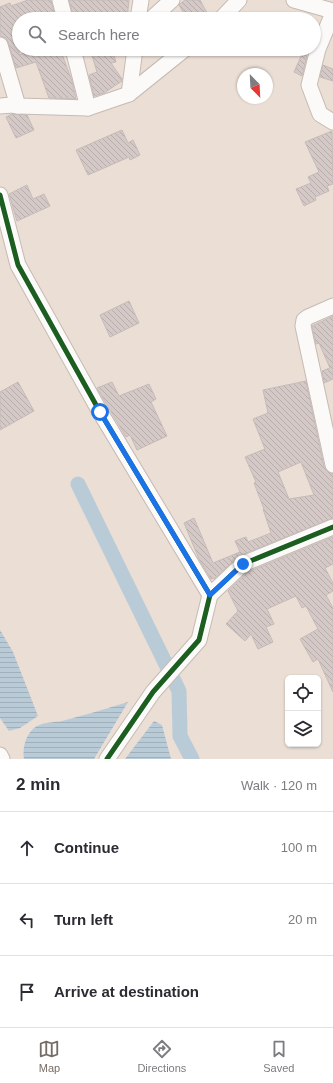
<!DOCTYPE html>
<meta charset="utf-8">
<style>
:root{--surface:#fff;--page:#f2f2f3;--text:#2b2b33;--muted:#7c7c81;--line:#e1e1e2;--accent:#766c65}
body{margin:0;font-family:Arial,sans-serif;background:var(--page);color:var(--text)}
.controls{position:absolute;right:12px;bottom:12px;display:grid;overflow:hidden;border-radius:6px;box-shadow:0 1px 3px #0004}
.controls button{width:36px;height:36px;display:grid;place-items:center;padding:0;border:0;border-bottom:1px solid var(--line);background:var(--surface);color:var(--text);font:20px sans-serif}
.compass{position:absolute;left:237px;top:68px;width:36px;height:36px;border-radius:50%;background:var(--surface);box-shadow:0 1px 3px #0004;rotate:156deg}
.stop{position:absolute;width:12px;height:12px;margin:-9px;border:3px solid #1a73e8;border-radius:50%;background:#fff}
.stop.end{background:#1a73e8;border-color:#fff;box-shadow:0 1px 4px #0008}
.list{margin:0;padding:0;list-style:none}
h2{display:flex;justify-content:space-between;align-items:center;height:52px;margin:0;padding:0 16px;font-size:17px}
h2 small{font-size:13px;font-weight:400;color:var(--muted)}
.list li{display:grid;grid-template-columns:26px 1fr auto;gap:12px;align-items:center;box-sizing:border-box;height:72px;padding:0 16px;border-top:1px solid var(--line)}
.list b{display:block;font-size:15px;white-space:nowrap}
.list em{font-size:13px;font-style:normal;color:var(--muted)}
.icon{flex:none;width:22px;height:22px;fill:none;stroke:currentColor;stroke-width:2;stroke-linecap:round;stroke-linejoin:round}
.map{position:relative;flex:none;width:333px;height:759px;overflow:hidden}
.search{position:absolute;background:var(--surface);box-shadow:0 1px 3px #0004;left:12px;right:12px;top:12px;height:44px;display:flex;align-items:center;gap:10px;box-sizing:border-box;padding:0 14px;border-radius:22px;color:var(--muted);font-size:15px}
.sheet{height:268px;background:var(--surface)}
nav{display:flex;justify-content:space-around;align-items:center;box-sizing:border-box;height:56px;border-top:1px solid var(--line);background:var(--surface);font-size:11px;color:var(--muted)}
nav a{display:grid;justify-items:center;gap:2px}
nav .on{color:var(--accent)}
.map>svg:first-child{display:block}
.water{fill:url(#water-rules)}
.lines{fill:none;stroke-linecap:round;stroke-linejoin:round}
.canal{stroke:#bacbd8;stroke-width:15}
.building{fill:url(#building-back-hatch);stroke:#c6bbb9;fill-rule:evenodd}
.minor-casing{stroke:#c5bbb4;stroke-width:17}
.minor{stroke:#fcfaf9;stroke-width:15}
.cycleway-casing{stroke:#fff;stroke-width:8}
.cycleway{stroke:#1b5e20;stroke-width:5}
.route{stroke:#1a73e8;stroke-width:5}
</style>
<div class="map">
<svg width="333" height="759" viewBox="0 0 333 759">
<defs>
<pattern id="water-rules" width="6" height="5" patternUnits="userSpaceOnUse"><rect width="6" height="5" fill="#bacbd8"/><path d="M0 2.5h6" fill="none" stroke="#a0afb9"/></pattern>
<pattern id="building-back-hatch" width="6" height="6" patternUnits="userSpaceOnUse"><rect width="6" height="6" fill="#d5c9c7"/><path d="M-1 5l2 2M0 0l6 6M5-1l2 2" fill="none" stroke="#b7adab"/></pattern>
</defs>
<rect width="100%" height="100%" fill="#eaded5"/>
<g class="water">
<path d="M 0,630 L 13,652 L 38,716 L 20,728 L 9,731 L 0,718 Z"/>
<path d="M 128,702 L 94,759 L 24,759 C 22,748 26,732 37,726 C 42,723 55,722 62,721 C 84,715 106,709 128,702 Z"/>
<path d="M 154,721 L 162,725 L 171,759 L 125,759 Z"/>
</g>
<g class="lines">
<path class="canal" d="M 78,484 L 179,691 L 180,736 L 192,759"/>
</g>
<g class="building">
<path d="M 28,0 L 51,0 L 54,13 L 38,19 L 19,19 L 19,55 L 36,49 L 60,49 L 72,81 L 76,99 L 49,98 L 36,62 L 16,68 L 8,42 L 6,38 L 0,36 L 0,7 L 10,3 L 11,6 Z"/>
<path d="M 69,0 L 129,0 L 127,19 L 74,19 Z"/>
<path d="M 185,0 L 200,0 L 207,13 L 195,19 L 187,19 L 179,5 L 181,3 Z"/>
<path d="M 90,49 L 112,49 L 116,62 L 111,63 L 122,79 L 122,81 L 104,93 L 94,96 L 89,75 L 97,72 Z"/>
<path d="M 302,54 L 307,56 L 302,76 L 294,72 Z"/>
<path d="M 323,65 L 333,69 L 333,81 L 320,77 Z"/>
<path d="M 12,114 L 27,115 L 34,130 L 16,138 L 6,117 Z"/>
<path d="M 122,130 L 128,143 L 133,140 L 140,155 L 130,160 L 129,157 L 88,175 L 76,150 Z"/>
<path d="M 332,131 L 333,184 L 327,186 L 329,191 L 315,197 L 316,200 L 304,206 L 296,189 L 311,183 L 308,177 L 319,172 L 305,142 Z"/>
<path d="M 27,185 L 33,199 L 44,194 L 50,206 L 17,221 L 9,194 Z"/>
<path d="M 129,301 L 139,323 L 110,337 L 100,315 Z"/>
<path d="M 333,316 L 333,379 L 324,383 L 322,371 L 330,368 L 319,343 L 316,344 L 312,326 Z"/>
<path d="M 306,381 L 324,467 L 327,471 L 333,474 L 333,518 L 239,556 L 215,578 L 211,579 L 199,559 L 184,523 L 194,518 L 213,563 L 240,552 L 235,541 L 246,537 L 248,542 L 271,533 L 263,509 L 264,509 L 254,483 L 256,482 L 245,457 L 265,449 L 253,419 L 268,413 L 263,390 ZM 301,462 L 314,495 L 289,499 L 278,472 Z"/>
<path d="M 18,382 L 34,411 L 0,430 L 0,392 Z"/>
<path d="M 112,382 L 119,396 L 149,384 L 156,399 L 151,402 L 167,436 L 137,450 L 130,435 L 126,437 L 97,388 Z"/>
<path d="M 333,537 L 333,564 L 325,568 L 333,583 L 333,591 L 326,595 L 333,608 L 333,692 L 318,659 L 313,662 L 300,639 L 318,629 L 306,606 L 302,608 L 296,596 L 267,609 L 274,624 L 266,627 L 273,642 L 258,649 L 251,634 L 245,641 L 226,624 L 238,611 L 228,591 L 248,572 Z"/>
</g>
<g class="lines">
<g class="minor-casing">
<g id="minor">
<path d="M 60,0 L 65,19"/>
<path d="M 294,0 L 333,11"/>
<path d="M 333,13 L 318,49 L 309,85 L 320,114 L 333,122"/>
<path d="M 138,19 L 141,0"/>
<path d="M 151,19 L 172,0"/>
<path d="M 221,19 L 239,0"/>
<path d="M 0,45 L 18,106"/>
<path d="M 73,49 L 88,108"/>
<path d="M 129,94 L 135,49"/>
<path d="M 0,106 L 12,105 L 18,106 L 88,108 L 129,94 L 185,49"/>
<path d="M 0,195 L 18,265 L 100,412 L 210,595"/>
<path d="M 333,306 L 308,317 L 304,320 L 303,326 L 333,465"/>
<path d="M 0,755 L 2,759"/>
<path d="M 107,759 L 153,692 L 199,640 L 210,595 L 243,564 L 333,527"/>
</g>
</g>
<use href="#minor" class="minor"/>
<g class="cycleway-casing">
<g id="cycleway">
<path d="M 0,195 L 18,265 L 100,412 L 210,595"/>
<path d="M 107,759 L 153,692 L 199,640 L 210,595 L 243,564 L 333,527"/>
</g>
</g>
<use href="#cycleway" class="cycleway"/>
</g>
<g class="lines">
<path class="route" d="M 100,412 L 210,595 L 243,564"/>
</g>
</svg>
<div class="controls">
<button><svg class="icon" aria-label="locate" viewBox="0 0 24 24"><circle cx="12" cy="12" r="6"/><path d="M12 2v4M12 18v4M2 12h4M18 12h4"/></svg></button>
<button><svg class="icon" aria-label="layers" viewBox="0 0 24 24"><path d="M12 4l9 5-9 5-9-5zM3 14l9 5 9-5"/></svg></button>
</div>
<svg class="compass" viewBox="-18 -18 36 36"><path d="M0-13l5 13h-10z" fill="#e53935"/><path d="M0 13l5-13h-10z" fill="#7c7c81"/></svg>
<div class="stop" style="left:100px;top:412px"></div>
<div class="stop end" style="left:243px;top:564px"></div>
<div class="search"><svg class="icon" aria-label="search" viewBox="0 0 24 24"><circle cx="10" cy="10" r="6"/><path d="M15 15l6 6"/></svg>Search here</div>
</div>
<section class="sheet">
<h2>2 min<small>Walk · 120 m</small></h2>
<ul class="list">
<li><svg class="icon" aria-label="ahead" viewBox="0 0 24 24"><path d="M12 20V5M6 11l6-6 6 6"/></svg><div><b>Continue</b></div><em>100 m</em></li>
<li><svg class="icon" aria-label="left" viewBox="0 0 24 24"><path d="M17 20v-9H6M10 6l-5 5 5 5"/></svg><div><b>Turn left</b></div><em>20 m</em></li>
<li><svg class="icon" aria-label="arrive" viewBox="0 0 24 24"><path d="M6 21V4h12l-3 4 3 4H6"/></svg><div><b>Arrive at destination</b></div></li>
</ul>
</section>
<nav>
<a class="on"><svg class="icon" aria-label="map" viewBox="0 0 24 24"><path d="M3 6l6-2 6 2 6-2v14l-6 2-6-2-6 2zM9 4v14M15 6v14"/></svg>Map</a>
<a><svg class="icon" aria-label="directions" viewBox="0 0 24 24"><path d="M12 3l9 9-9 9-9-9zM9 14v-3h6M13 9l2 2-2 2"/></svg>Directions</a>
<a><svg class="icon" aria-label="saved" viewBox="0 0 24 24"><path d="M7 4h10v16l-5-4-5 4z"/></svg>Saved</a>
</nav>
